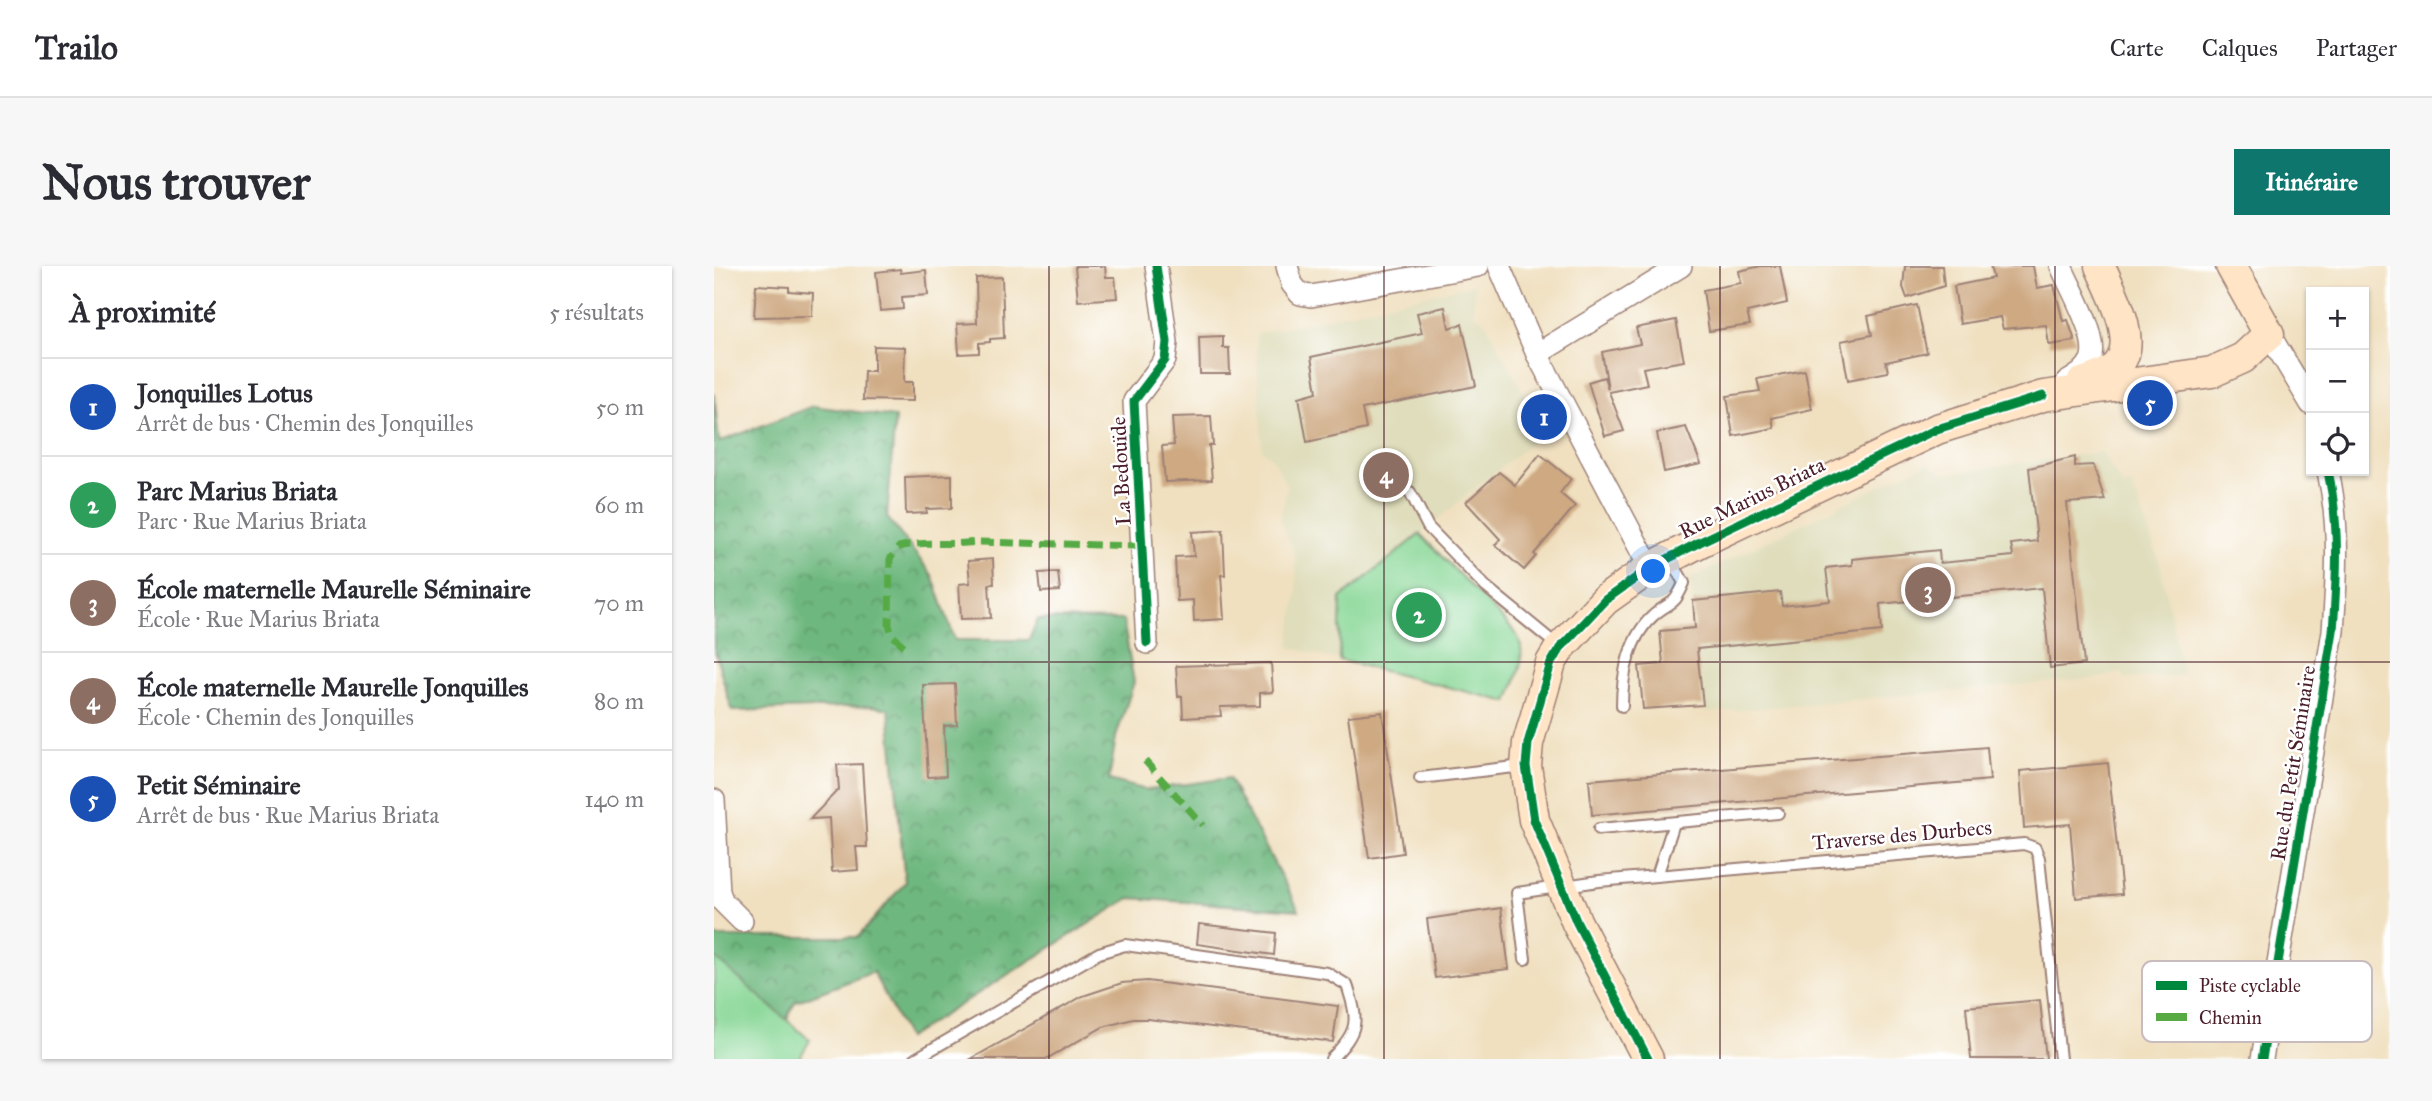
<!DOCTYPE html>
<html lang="fr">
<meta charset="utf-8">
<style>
:root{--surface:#fff;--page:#f7f7f7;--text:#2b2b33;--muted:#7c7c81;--line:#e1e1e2;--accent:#0f766e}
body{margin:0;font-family:"IM FELL Great Primer",serif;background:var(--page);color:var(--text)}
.controls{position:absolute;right:21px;top:21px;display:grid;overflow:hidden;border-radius:0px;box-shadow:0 2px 5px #0004}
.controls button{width:63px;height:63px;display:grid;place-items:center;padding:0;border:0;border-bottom:2px solid var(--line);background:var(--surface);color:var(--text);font:35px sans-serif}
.you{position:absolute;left:940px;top:306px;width:24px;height:24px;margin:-18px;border:5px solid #fff;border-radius:50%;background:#1a73e8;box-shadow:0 0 0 10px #1a73e833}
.badge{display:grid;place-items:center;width:46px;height:46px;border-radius:50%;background:var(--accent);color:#fff;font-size:23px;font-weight:700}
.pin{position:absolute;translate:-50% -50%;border:4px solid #fff;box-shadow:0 2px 7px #0006}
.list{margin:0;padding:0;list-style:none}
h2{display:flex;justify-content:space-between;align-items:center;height:91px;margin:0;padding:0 28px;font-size:30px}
h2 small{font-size:23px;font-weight:400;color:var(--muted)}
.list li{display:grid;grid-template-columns:46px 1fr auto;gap:21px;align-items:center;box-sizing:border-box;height:98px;padding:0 28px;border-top:2px solid var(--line)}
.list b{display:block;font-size:26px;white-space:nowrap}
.list p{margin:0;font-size:23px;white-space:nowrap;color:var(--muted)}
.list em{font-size:23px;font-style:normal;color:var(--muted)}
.icon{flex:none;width:38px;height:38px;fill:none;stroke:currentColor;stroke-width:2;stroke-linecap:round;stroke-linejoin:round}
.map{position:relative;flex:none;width:1676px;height:793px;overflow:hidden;border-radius:0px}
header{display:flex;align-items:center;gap:42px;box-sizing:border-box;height:98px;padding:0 35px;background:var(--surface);border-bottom:2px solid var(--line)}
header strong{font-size:33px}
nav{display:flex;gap:38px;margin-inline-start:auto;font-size:24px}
.intro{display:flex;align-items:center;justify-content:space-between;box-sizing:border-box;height:168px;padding:0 42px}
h1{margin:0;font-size:49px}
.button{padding:18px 32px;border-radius:0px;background:var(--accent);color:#fff;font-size:24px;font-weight:700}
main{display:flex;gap:42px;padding:0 42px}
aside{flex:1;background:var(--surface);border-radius:0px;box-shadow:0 2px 5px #0004}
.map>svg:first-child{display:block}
.built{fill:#dfddbb}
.forest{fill:url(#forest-crowns);stroke:#5c6c55;stroke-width:2}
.green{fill:#88d796;stroke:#697b60;stroke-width:2}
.building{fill:#cea982}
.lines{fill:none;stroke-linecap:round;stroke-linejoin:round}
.lane-casing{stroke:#9d8076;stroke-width:14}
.street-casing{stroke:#9d8076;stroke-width:24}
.secondary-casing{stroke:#9d8076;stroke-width:33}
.lane{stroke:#fff;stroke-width:10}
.street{stroke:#fff;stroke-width:21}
.secondary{stroke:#ffe4c6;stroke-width:30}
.quiet{stroke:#57aa44;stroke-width:7;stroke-dasharray:14 7;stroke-linecap:butt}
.cycleway-casing{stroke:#fff;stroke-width:13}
.cycleway{stroke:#00873e;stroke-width:9}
.grid{fill:none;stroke:#4a1f2b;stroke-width:2;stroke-opacity:0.55}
.labels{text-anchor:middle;stroke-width:5;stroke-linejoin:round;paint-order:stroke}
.street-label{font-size:21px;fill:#4a1f2b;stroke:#fff}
.key{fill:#fff;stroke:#c9bcbf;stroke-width:2}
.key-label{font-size:19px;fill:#4a1f2b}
</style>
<header>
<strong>Trailo</strong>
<nav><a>Carte</a><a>Calques</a><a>Partager</a></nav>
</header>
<div class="intro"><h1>Nous trouver</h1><a class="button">Itinéraire</a></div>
<main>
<aside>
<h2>À proximité<small>5 résultats</small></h2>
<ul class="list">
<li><span class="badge" style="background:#1a4fb4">1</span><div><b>Jonquilles Lotus</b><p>Arrêt de bus · Chemin des Jonquilles</p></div><em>50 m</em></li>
<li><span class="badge" style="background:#2e9e5b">2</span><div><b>Parc Marius Briata</b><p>Parc · Rue Marius Briata</p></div><em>60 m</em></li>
<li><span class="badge" style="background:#8d6e63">3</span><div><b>École maternelle Maurelle Séminaire</b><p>École · Rue Marius Briata</p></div><em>70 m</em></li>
<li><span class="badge" style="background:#8d6e63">4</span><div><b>École maternelle Maurelle Jonquilles</b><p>École · Chemin des Jonquilles</p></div><em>80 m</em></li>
<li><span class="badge" style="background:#1a4fb4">5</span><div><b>Petit Séminaire</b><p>Arrêt de bus · Rue Marius Briata</p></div><em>140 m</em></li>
</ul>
</aside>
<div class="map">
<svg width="1676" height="793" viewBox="0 0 1676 793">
<defs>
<pattern id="forest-crowns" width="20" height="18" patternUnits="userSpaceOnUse" patternTransform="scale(1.75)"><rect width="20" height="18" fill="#6eb87f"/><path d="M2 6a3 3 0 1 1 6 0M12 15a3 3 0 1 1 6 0" fill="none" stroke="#5c9568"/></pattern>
</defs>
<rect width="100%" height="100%" fill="#fff"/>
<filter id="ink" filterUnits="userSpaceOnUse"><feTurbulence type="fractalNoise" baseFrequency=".0143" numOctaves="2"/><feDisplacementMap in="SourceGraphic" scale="14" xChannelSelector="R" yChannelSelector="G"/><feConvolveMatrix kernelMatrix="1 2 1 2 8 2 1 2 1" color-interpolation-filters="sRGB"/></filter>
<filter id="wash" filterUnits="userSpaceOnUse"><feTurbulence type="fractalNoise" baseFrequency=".00686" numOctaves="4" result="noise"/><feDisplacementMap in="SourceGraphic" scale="28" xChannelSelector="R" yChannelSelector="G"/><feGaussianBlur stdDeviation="1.57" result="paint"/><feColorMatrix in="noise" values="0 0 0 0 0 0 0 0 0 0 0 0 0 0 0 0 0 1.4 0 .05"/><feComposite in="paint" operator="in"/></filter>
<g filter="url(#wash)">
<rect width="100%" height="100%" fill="#f0e0c0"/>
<g class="built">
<path d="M 761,18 L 759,48 L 770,54 L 829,162 L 823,172 L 627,332 L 625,394 L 575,381 L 583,326 L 581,288 L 566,254 L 573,221 L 562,197 L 548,183 L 542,68 Z"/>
<path d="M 1387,186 L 1409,219 L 1418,218 L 1446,298 L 1469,409 L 1411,413 L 1409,407 L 1395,408 L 1394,411 L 991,447 L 976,313 L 1213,197 L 1230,208 Z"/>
</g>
<path class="forest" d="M 0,126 L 5,176 L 99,140 L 181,151 L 173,251 L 218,309 L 241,374 L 315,374 L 324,353 L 409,354 L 420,416 L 402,471 L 395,514 L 432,524 L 515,512 L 585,644 L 416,632 L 193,772 L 159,706 L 81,736 L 54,793 L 0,793 L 0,671 L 144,671 L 191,617 L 175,443 L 158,440 L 18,445 L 0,382 Z"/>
<g class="green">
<path d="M 706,268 L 801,366 C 816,388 802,413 794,436 L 625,394 L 627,332 Z"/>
<path d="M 0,691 L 96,774 L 85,793 L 0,793 Z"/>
</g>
<g id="blocks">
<g class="building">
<path d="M 361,0 L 391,0 L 392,11 L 401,11 L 403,32 L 364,35 Z"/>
<path d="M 1047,0 L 1066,0 L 1073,37 L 1033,46 L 1036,59 L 995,65 L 989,24 L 1027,17 L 1025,5 Z"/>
<path d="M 1191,0 L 1228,0 L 1230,20 L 1193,32 L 1189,21 Z"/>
<path d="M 1276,0 L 1319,0 L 1323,22 L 1340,19 L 1349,55 L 1354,54 L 1361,75 L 1335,79 L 1332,59 L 1289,63 L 1286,51 L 1246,58 L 1240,20 L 1279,12 Z"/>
<path d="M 186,3 L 187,7 L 212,4 L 214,29 L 188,31 L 189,43 L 166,45 L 162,6 Z"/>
<path d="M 288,11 L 290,72 L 276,73 L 276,76 L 265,77 L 265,87 L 245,88 L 243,58 L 263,57 L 262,12 Z"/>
<path d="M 42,19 L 75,21 L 75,25 L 99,27 L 98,50 L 40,51 Z"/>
<path d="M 1203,39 L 1213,87 L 1172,96 L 1174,106 L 1134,114 L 1127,75 L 1158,69 L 1154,50 Z"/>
<path d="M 731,41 L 735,62 L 748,58 L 762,120 L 648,143 L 652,163 L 593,176 L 585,131 L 603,126 L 597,91 L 708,67 L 703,47 Z"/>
<path d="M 962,54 L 970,95 L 929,102 L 933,118 L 895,126 L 910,165 L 891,170 L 874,116 L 890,111 L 894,123 L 888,86 L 926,78 L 922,62 Z"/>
<path d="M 509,70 L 509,82 L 515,82 L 516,108 L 486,108 L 485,71 Z"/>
<path d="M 160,80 L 191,81 L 190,116 L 199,116 L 199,135 L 149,134 L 150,105 L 160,105 Z"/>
<path d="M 1091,104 L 1098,143 L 1058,152 L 1060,162 L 1019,170 L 1013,130 L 1046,125 L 1043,113 Z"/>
<path d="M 497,150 L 499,179 L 495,179 L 498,214 L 451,216 L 448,180 L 460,179 L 458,151 Z"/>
<path d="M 972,161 L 987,198 L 950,206 L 943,167 Z"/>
<path d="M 826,188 L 857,213 L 846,227 L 861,240 L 820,288 L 822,290 L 810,304 L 781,279 L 786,273 L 752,236 L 785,206 L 801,219 Z"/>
<path d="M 1361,191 L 1361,200 L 1379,199 L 1391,234 L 1353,237 L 1370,398 L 1336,402 L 1328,322 L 1166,338 L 1168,365 L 983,383 L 989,439 L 929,443 L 925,400 L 949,398 L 946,365 L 981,362 L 979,335 L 1066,326 L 1068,340 L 1116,335 L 1112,302 L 1138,299 L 1138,293 L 1225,284 L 1226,297 L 1299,290 L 1297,278 L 1323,275 L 1315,202 Z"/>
<path d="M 238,209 L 238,242 L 212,243 L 213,247 L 192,248 L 191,211 Z"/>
<path d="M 509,264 L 511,309 L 507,309 L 510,353 L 480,355 L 479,334 L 463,335 L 461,291 L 480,290 L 478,266 Z"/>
<path d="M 279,293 L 280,318 L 275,318 L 277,352 L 247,353 L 245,318 L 256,317 L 254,295 Z"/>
<path d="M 344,306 L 346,325 L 327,326 L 325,307 Z"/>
<path d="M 557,397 L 559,426 L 546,427 L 546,440 L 506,441 L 507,450 L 469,452 L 468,430 L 464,431 L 462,400 Z"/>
<path d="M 241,418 L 243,459 L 230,460 L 232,510 L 214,511 L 209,419 Z"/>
<path d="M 668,446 L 689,587 L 655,592 L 634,450 Z"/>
<path d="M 1273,481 L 1276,514 L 878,549 L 875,514 Z"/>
<path d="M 1394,497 L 1408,628 L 1362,632 L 1356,558 L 1310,562 L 1306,505 Z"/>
<path d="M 148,498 L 153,581 L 142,581 L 144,604 L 118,606 L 115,552 L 96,553 L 125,523 L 123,499 Z"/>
<path d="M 787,642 L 795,703 L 721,712 L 713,653 Z"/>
<path d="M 485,658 L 562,667 L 560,689 L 483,678 Z"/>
<path d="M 433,715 L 624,740 L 619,776 L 434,753 L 419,753 L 389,761 L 332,793 L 257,793 L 369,730 L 408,717 Z"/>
<path d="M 1326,734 L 1332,793 L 1257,793 L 1252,741 Z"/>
</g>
</g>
</g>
<g filter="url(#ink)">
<use href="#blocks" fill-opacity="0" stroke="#9d8076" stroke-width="2"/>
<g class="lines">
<g class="lane-casing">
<g id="lane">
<path d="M 696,226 L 714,261 L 772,321 L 844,380"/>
<path d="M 908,440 C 908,408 915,370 941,348 C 959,333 959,342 970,317 L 957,294"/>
<path d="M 706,512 L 809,500"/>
<path d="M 885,563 L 1064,547"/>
<path d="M 943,610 L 960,557"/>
<path d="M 811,693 L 803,627 L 885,615 L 1310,578 L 1321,582 L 1325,592 L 1346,793"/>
<path d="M 201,793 L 385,687 L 411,679 L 613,707 L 633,719 C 645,756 645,764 617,793"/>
</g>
</g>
<g class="street-casing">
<g id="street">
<path d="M 573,0 L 578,18 L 586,28 L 597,30 L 764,0"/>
<path d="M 785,0 L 823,88 L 936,302"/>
<path d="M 1347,0 C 1356,22 1386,72 1377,94 C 1372,105 1363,110 1353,116"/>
<path d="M 1555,68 L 1597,138"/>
<path d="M 823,88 L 967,0"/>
<path d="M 433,377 L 420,135 L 451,94 L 453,76 L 442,0"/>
<path d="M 0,534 L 5,626 L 9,636 L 28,655"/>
<path d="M 1548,793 L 1619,365 C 1623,309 1626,260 1614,205"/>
</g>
</g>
<g class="secondary-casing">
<g id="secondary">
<path d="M 1368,117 C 1380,113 1394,109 1403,100 C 1426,75 1397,26 1386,0"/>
<path d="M 934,793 L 863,657 L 820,554 L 812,500 L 814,477 L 837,397 L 846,382 L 891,334 L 936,302 L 986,276 L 1223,163 L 1329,130 L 1498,106 L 1529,92 L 1555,68 L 1517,0"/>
</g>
</g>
<use href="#lane" class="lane"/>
<use href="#street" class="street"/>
<use href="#secondary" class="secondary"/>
<g class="quiet">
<path d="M 190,380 L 178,369 L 175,359 L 176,293 L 185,281 C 211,274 236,280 263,276 L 428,280"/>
<path d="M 431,495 L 489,559"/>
</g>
<g class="cycleway-casing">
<g id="cycleway">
<path d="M 433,377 L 420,135 L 451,94 L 453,76 L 442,0"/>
<path d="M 934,793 L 863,657 L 820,554 L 812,500 L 814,477 L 837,397 L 846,382 L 891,334 L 936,302 L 986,276 L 1223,163 L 1329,130"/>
<path d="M 1548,793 L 1619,365 C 1623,309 1626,260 1614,205"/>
</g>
</g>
<use href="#cycleway" class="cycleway"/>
</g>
</g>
<path class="grid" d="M 335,0 L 335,793M 670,0 L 670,793M 1006,0 L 1006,793M 1341,0 L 1341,793M 0,396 L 1676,396"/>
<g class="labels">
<g class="street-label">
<text transform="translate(407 205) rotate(-93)" y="7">La Bedouïde</text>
<text transform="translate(1038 232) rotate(-26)" y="7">Rue Marius Briata</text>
<text transform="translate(1579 497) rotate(-81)" y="7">Rue du Petit Séminaire</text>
<text transform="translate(1188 569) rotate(-5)" y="7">Traverse des Durbecs</text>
</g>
</g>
<rect x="1428" y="695" width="230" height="81" rx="10" class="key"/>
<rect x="1442" y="715" width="31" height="9" fill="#00873e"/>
<rect x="1442" y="747" width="31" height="8" fill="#57aa44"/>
<g class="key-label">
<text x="1485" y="726">Piste cyclable</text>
<text x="1485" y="758">Chemin</text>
</g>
</svg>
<div class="controls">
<button>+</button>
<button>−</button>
<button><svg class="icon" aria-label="locate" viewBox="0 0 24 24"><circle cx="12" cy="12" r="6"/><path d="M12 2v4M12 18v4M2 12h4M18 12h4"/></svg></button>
</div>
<div class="you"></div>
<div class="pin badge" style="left:830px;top:151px;background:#1a4fb4">1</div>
<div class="pin badge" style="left:705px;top:349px;background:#2e9e5b">2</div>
<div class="pin badge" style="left:1214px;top:324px;background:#8d6e63">3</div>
<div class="pin badge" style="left:672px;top:209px;background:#8d6e63">4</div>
<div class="pin badge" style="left:1436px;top:137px;background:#1a4fb4">5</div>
</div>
</main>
